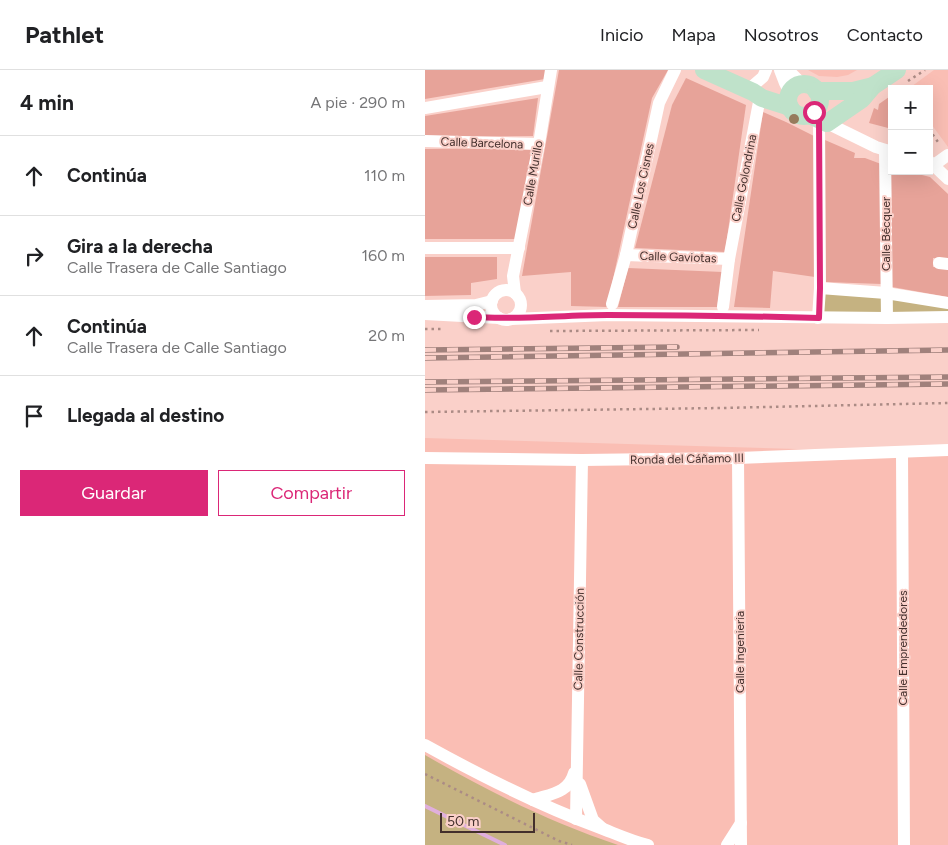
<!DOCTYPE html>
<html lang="es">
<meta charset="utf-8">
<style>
:root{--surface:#fff;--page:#f2f2f2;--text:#202124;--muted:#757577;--line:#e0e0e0;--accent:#db2777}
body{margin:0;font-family:Figtree,sans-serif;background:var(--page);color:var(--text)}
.controls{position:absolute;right:15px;top:15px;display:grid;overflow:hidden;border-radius:0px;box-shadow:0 5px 20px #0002}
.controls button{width:45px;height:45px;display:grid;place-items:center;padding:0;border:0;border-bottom:1px solid var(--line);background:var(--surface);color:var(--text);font:25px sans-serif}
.scale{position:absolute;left:15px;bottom:12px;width:95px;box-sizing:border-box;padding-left:5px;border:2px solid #432f2c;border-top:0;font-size:14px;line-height:18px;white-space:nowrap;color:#432f2c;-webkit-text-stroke:4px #fad0c9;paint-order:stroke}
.stop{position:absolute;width:15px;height:15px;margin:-11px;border:4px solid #db2777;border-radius:50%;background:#fff}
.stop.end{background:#db2777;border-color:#fff;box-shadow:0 1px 5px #0008}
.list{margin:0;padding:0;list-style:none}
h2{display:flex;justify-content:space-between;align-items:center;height:65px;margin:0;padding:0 20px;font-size:21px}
h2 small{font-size:16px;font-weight:400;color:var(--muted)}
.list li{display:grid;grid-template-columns:32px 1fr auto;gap:15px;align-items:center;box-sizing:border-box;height:80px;padding:0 20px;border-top:1px solid var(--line)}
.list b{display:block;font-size:19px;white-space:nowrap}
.list p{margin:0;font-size:16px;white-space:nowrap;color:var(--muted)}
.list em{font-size:16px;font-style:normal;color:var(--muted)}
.actions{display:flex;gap:10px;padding:15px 20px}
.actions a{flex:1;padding:11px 0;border:1px solid var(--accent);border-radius:0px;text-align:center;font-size:18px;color:var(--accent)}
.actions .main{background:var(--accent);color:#fff}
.icon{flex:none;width:28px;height:28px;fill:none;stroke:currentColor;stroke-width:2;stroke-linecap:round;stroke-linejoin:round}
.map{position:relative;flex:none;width:523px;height:775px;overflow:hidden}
header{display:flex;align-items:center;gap:30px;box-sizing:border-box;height:70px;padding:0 25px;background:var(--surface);border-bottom:1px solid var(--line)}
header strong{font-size:24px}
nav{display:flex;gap:28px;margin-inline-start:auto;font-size:18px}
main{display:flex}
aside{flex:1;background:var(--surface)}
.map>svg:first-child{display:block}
.built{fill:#fabeb4}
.green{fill:#c5b281}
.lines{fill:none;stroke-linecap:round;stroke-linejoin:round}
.stream{stroke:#e0afdc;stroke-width:4}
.building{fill:#e7a399}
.path{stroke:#ab8b85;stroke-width:2.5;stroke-dasharray:2.5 4;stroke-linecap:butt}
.street{stroke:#fff;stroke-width:12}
.secondary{stroke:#bfe2ca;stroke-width:18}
.rail-casing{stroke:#a0817c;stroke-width:5.5}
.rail{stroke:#fad0c9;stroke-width:4;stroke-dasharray:11;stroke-linecap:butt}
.tree{fill:#967b5c}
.route{stroke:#db2777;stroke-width:6}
.labels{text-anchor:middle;stroke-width:4;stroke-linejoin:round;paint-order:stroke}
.street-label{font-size:12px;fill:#432f2c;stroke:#fad0c9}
</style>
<header>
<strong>Pathlet</strong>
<nav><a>Inicio</a><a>Mapa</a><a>Nosotros</a><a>Contacto</a></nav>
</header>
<main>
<aside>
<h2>4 min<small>A pie · 290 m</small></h2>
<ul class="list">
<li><svg class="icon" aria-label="ahead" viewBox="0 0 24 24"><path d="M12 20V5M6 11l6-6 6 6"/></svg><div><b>Continúa</b></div><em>110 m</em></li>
<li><svg class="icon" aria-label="right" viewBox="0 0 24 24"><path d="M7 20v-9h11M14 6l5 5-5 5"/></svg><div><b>Gira a la derecha</b><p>Calle Trasera de Calle Santiago</p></div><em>160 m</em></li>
<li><svg class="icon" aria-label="ahead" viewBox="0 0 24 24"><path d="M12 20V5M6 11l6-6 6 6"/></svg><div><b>Continúa</b><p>Calle Trasera de Calle Santiago</p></div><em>20 m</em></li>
<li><svg class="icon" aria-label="arrive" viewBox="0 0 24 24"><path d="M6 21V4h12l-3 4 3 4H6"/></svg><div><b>Llegada al destino</b></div></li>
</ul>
<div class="actions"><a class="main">Guardar</a><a>Compartir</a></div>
</aside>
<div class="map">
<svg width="523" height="775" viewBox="0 0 523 775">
<rect width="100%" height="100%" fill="#fad0c9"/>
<g class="built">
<path d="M 383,0 L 432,0 L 423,5 L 412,7 L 394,6 Z"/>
<path d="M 509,0 L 523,0 L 523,77 L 504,51 L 504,19 L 483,19 Z"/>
<path d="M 0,368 L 477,382 L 523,380 L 523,775 L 0,775 Z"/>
</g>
<g class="green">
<path d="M 395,218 L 523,233 L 523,247 L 393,248 Z"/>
<path d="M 0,685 C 62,721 125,752 193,775 L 0,775 Z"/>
</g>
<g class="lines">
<path class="stream" d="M 0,736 L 80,775"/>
</g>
<g class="building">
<path d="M 0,0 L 121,0 L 120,9 L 0,29 Z"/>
<path d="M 134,0 L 243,0 L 227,28 L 182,237 L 146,236 L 146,202 L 97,206 Z"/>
<path d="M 261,8 L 321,35 L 300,182 L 210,178 L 247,35 Z"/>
<path d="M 464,27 L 467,28 L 467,59 L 444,53 L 449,38 L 453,40 L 454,34 Z"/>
<path d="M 113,28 L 108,66 L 0,67 L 0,46 Z"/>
<path d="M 338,42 L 361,52 L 389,66 L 390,207 L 348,201 L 345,238 L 309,237 Z"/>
<path d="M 400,70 L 430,83 L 429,88 L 440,88 L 456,94 L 457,214 L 400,212 Z"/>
<path d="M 107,78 L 92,169 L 0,169 L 0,79 Z"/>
<path d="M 466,101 L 481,101 L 505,107 L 523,124 L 523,189 L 508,188 L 508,197 L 523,198 L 523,227 L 467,217 Z"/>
<path d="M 0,187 L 72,187 L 72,209 L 46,213 L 46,225 L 0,226 Z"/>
<path d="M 203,198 L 298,202 L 292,237 L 193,237 Z"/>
</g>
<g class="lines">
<g class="path">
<path d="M 483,11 L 500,0"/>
<path d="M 504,59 L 515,75"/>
<path d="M 0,259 L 19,259"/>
<path d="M 125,261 L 334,260"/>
<path d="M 0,342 L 296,338 L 523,333"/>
<path d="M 0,704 L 134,771 L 147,775"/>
</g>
<g class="street">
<path d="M 355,0 L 360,13 L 365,23"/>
<path d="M 363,0 L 378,15"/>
<path d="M 323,20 L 338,7 L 341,0"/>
<path d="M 0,38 L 122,17"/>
<path d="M 402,53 L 451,77 L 467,82"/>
<path d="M 0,71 L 114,74"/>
<path d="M 460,80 L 462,248"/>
<path d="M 504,91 L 523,109"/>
<path d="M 509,95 L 523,85"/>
<path d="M 0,178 L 94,178"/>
<path d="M 201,185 L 304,189"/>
<path d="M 514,193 L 523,194"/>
<path d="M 395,218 L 461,223 L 523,233"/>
<circle cx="81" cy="235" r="15"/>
<path d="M 90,223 L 88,206 L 114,74 L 126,0"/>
<path d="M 187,234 L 201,185 L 234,33 L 250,0"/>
<path d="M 0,236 L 51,235 L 67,231"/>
<path d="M 298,237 L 304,189 L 335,27"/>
<path d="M 0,244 L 74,248"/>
<path d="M 393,248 L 395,218 L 394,50"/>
<path d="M 86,249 L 184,245 L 462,248 L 523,247"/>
<path d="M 477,382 L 479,775"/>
<path d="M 0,388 L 157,390 L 313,388 L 523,380"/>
<path d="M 313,388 L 316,775"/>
<path d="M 0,675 C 56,706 113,735 173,757 C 189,763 206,771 223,775"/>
<path d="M 155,714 L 168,750 L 177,758"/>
<path d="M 108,730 C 125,724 144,723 149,703"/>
<path d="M 151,749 L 157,390"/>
<path d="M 302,775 L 316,753"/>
</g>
<g class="secondary">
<path d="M 279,0 L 328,22 L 337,28 L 365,37"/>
<circle cx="379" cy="30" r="16"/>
<path d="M 391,21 L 428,21 L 448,16"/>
<path d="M 385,45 L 402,53 L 437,29 L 448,16 L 472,0"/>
</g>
<g class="rail-casing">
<g id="rail">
<path d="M 0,280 L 252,277"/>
<path d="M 0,288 L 523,280"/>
<path d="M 0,312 L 523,307"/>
<path d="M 0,320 L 523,314"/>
</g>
</g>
<use href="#rail" class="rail"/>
</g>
<circle class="tree" cx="369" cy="49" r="5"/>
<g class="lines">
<path class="route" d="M 49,247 C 93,250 138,245 183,245 C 253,245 323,246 394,248 L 395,218 L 394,50 L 385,45 L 389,42"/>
</g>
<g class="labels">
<g class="street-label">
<text transform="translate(57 73) rotate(2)" y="4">Calle Barcelona</text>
<text transform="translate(108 103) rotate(-80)" y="4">Calle Murillo</text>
<text transform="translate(319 108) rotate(-79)" y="4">Calle Golondrina</text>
<text transform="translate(216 116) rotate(-78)" y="4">Calle Los Cisnes</text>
<text transform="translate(461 164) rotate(-90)" y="4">Calle Bécquer</text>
<text transform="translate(253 187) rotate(2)" y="4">Calle Gaviotas</text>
<text transform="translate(262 389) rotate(-1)" y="4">Ronda del Cáñamo III</text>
<text transform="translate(154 569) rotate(-89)" y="4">Calle Construcción</text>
<text transform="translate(478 578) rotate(-90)" y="4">Calle Emprendedores</text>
<text transform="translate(315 582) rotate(-90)" y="4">Calle Ingenieria</text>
</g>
</g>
</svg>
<div class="controls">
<button>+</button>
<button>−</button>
</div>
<div class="scale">50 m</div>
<div class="stop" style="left:389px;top:42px"></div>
<div class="stop end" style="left:49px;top:247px"></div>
</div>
</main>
